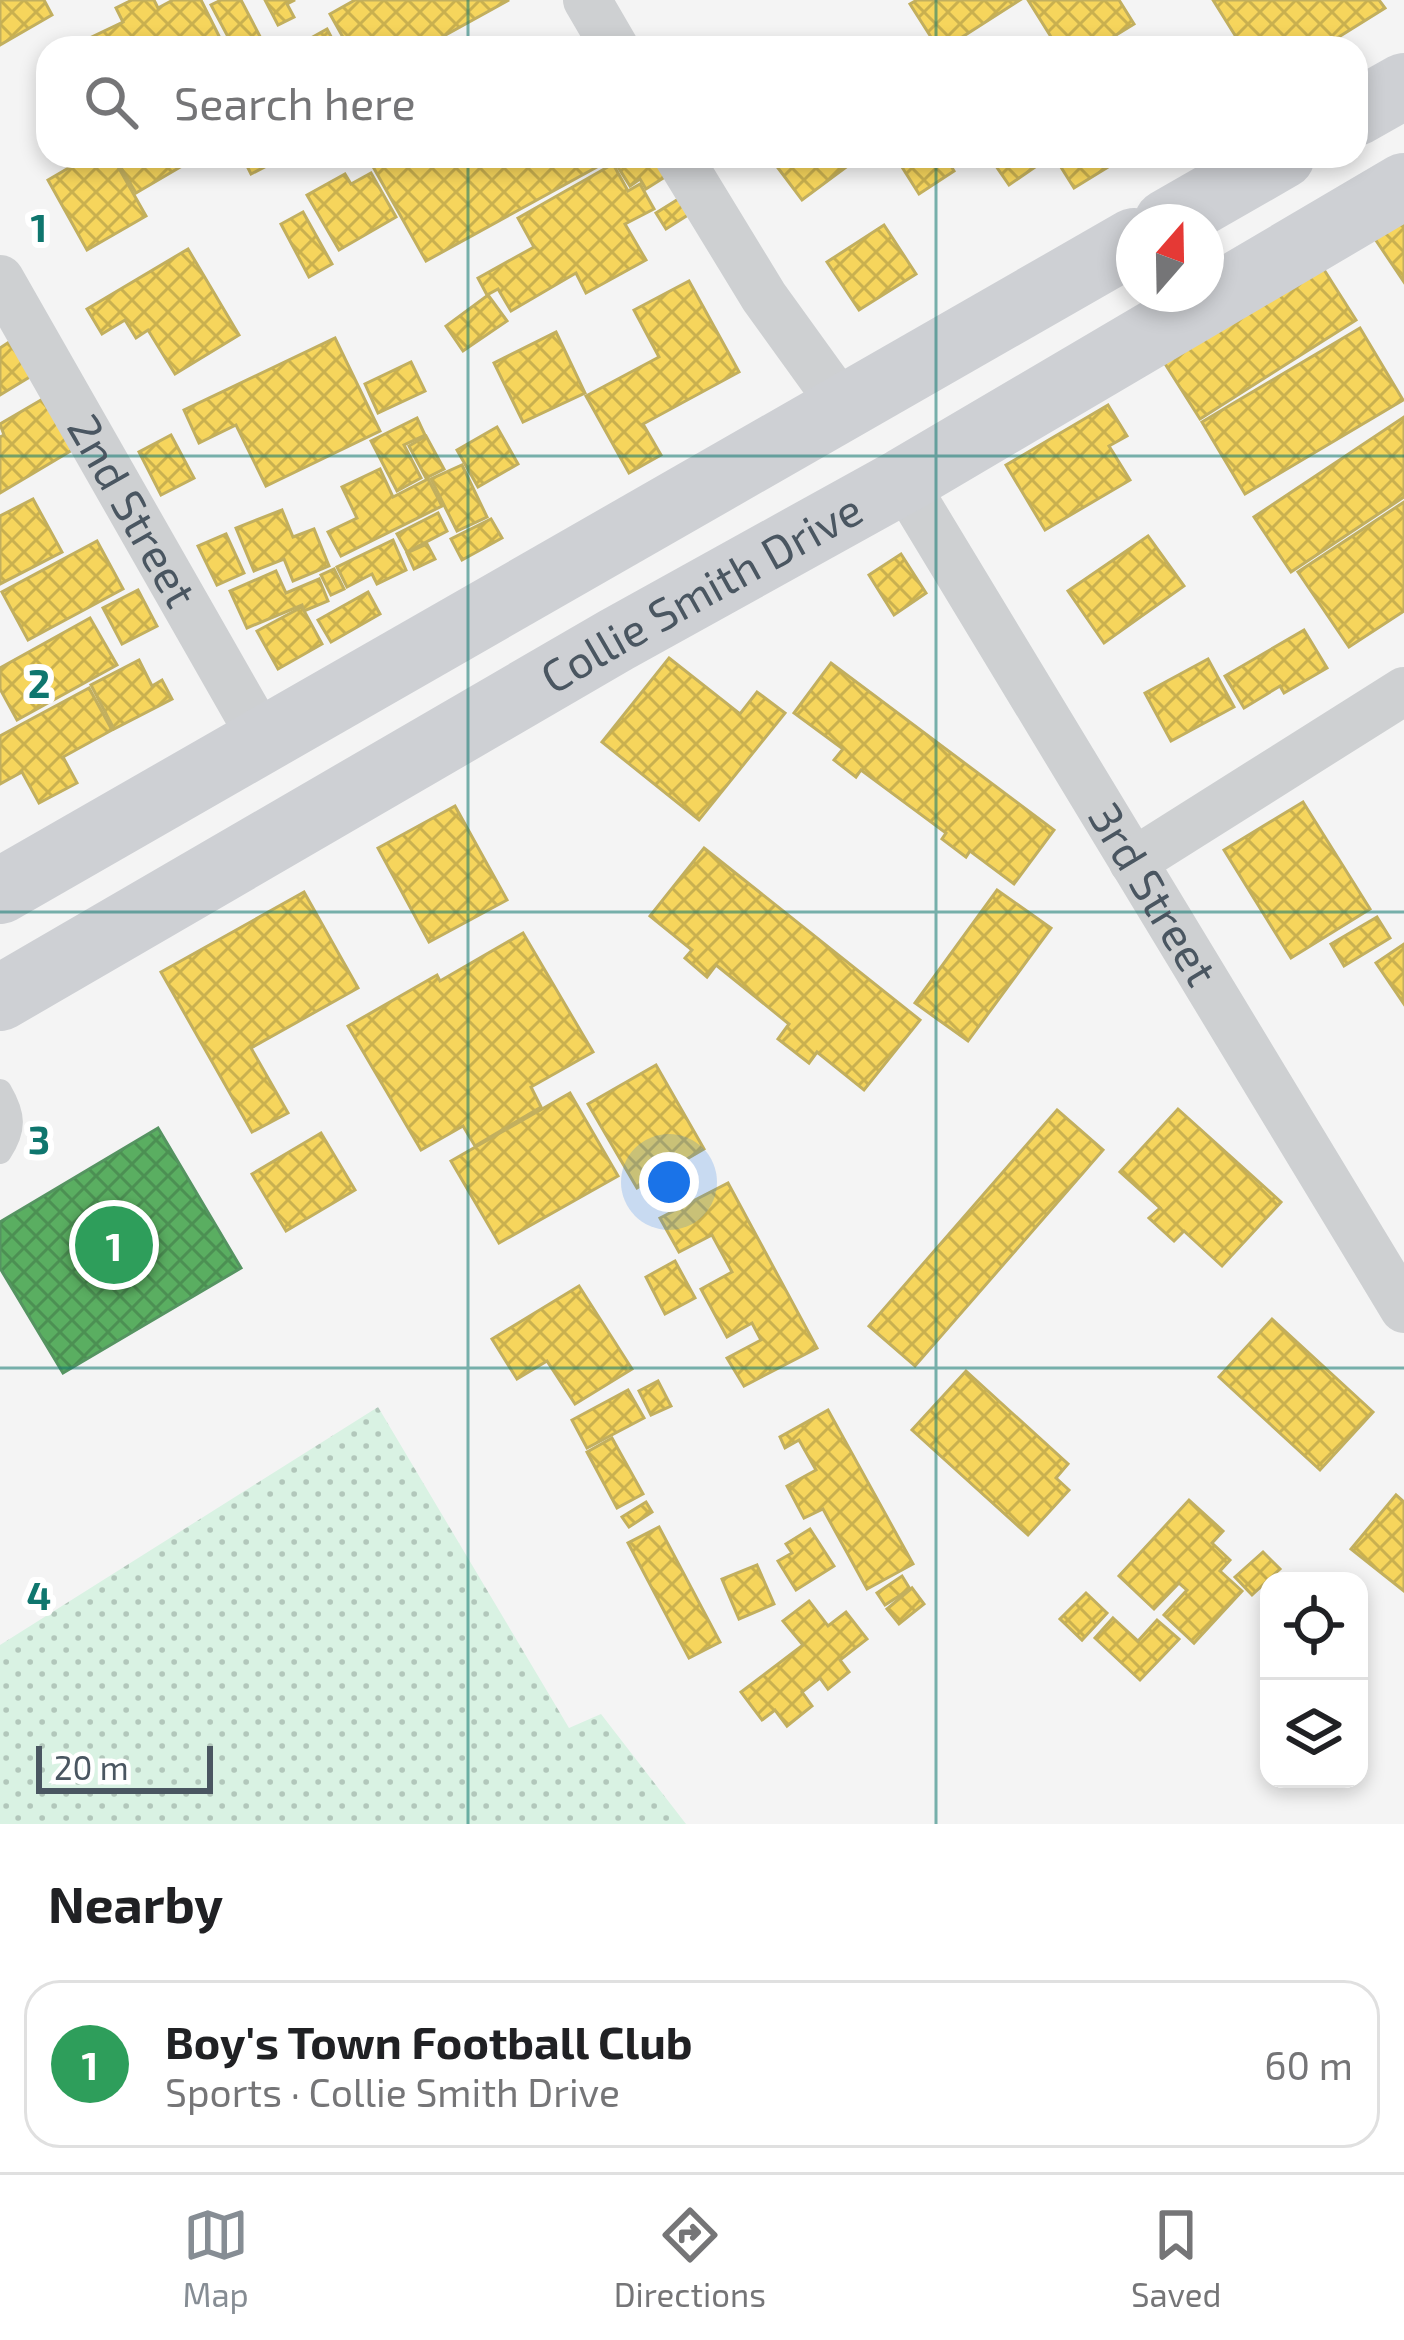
<!DOCTYPE html>
<meta charset="utf-8">
<style>
:root{--surface:#fff;--page:#f6f6f6;--text:#202124;--muted:#757577;--line:#e0e0e0;--accent:#868d94}
body{margin:0;font-family:"Exo 2",sans-serif;background:var(--page);color:var(--text)}
.controls{position:absolute;right:36px;bottom:36px;display:grid;overflow:hidden;border-radius:24px;box-shadow:0 6px 18px #0003}
.controls button{width:108px;height:108px;display:grid;place-items:center;padding:0;border:0;border-bottom:3px solid var(--line);background:var(--surface);color:var(--text);font:60px sans-serif}
.compass{position:absolute;left:1116px;top:204px;width:108px;height:108px;border-radius:50%;background:var(--surface);box-shadow:0 6px 18px #0003;rotate:20deg}
.scale{position:absolute;left:36px;bottom:30px;width:177px;box-sizing:border-box;padding-left:12px;border:6px solid #4a5661;border-top:0;font-size:33px;line-height:42px;white-space:nowrap;color:#4a5661;-webkit-text-stroke:9px #fff;paint-order:stroke}
.you{position:absolute;left:669px;top:1182px;width:42px;height:42px;margin:-30px;border:9px solid #fff;border-radius:50%;background:#1a73e8;box-shadow:0 0 0 18px #1a73e833}
.badge{display:grid;place-items:center;width:78px;height:78px;border-radius:50%;background:var(--accent);color:#fff;font-size:39px;font-weight:700}
.pin{position:absolute;translate:-50% -50%;border:6px solid #fff;box-shadow:0 3px 12px #0006}
.list{margin:0;padding:0;list-style:none}
h2{display:flex;justify-content:space-between;align-items:center;height:156px;margin:0;padding:0 48px;font-size:51px}
h2 small{font-size:39px;font-weight:400;color:var(--muted)}
.list li{display:grid;grid-template-columns:78px 1fr auto;gap:36px;align-items:center;box-sizing:border-box;height:168px;margin:0 24px 24px;padding:0 24px;border:3px solid var(--line);border-radius:36px}
.list b{display:block;font-size:45px;white-space:nowrap}
.list p{margin:0;font-size:39px;white-space:nowrap;color:var(--muted)}
.list em{font-size:39px;font-style:normal;color:var(--muted)}
.icon{flex:none;width:66px;height:66px;fill:none;stroke:currentColor;stroke-width:2;stroke-linecap:round;stroke-linejoin:round}
.map{position:relative;flex:none;width:1404px;height:1824px;overflow:hidden}
.search{position:absolute;background:var(--surface);box-shadow:0 6px 18px #0003;left:36px;right:36px;top:36px;height:132px;display:flex;align-items:center;gap:30px;box-sizing:border-box;padding:0 42px;border-radius:36px;color:var(--muted);font-size:45px}
.sheet{height:348px;background:var(--surface)}
nav{display:flex;justify-content:space-around;align-items:center;box-sizing:border-box;height:168px;border-top:3px solid var(--line);background:var(--surface);font-size:33px;color:var(--muted)}
nav a{display:grid;justify-items:center;gap:6px}
nav .on{color:var(--accent)}
.map>svg:first-child{display:block}
.park{fill:url(#park-dots)}
.homes{fill:url(#homes-cross-hatch);stroke:#c2af5e;stroke-width:3}
.public{fill:url(#public-cross-hatch);stroke:#559461;stroke-width:3}
.lines{fill:none;stroke-linecap:round;stroke-linejoin:round}
.lane{stroke:#ced0d2;stroke-width:24}
.street{stroke:#ced0d2;stroke-width:48}
.secondary{stroke:#ced0d4;stroke-width:66}
.grid{fill:none;stroke:#0f766e;stroke-width:3;stroke-opacity:0.55}
.labels{text-anchor:middle;stroke-width:12;stroke-linejoin:round;paint-order:stroke}
.street-label{font-size:45px;fill:#4a5661;stroke:#fff}
.grid-label{font-size:39px;text-anchor:middle;font-weight:bold;fill:#0f766e;stroke:#fff;stroke-width:12;stroke-linejoin:round;paint-order:stroke}
</style>
<div class="map">
<svg width="1404" height="1824" viewBox="0 0 1404 1824">
<defs>
<pattern id="park-dots" width="8" height="8" patternUnits="userSpaceOnUse" patternTransform="scale(3)"><rect width="8" height="8" fill="#d9f2e3"/><path d="M2 2h.1M6 6h.1" fill="none" stroke="#b2c7bb" stroke-width="1.8" stroke-linecap="round"/></pattern>
<pattern id="homes-cross-hatch" width="8" height="8" patternUnits="userSpaceOnUse" patternTransform="scale(3)"><rect width="8" height="8" fill="#f6d55c"/><path d="M0 0l8 8M0 8l8-8" fill="none" stroke="#c9b04f"/></pattern>
<pattern id="public-cross-hatch" width="8" height="8" patternUnits="userSpaceOnUse" patternTransform="scale(3)"><rect width="8" height="8" fill="#5aae61"/><path d="M0 0l8 8M0 8l8-8" fill="none" stroke="#4c9053"/></pattern>
</defs>
<rect width="100%" height="100%" fill="#f4f4f4"/>
<path class="park" d="M 378,1407 L 569,1728 L 601,1714 L 686,1824 L 0,1824 L 0,1645 Z"/>
<g class="homes">
<path d="M 0,0 L 44,0 L 52,15 L 0,45 Z"/>
<path d="M 132,0 L 154,0 L 158,8 L 173,0 L 201,0 L 225,48 L 80,48 L 77,44 L 123,22 L 116,8 Z"/>
<path d="M 221,0 L 241,0 L 266,48 L 234,48 L 211,5 Z"/>
<path d="M 265,0 L 295,0 L 287,4 L 294,17 L 278,25 Z"/>
<path d="M 355,0 L 509,0 L 422,48 L 349,48 L 330,14 Z"/>
<path d="M 917,0 L 1020,0 L 945,48 L 938,48 L 910,4 Z"/>
<path d="M 1028,0 L 1119,0 L 1134,24 L 1095,48 L 1058,48 Z"/>
<path d="M 1213,0 L 1379,0 L 1385,8 L 1321,48 L 1243,48 Z"/>
<path d="M 327,29 L 337,48 L 302,48 L 300,44 Z"/>
<path d="M 89,156 L 112,156 L 146,216 L 87,250 L 48,180 Z"/>
<path d="M 114,156 L 199,156 L 136,193 Z"/>
<path d="M 242,156 L 271,156 L 274,162 L 251,174 Z"/>
<path d="M 367,156 L 602,156 L 606,162 L 426,261 Z"/>
<path d="M 611,156 L 671,156 L 679,168 L 646,189 L 640,179 L 630,186 Z"/>
<path d="M 769,156 L 861,156 L 802,200 Z"/>
<path d="M 895,156 L 945,156 L 954,171 L 919,194 Z"/>
<path d="M 989,156 L 1051,156 L 1009,185 Z"/>
<path d="M 1054,156 L 1126,156 L 1074,188 Z"/>
<path d="M 613,164 L 628,191 L 640,184 L 654,209 L 625,224 L 646,260 L 586,293 L 576,273 L 511,311 L 498,289 L 487,295 L 478,278 L 534,247 L 518,218 Z"/>
<path d="M 371,173 L 396,217 L 339,250 L 307,195 L 345,174 L 351,184 Z"/>
<path d="M 680,198 L 691,213 L 666,229 L 656,213 Z"/>
<path d="M 303,212 L 332,264 L 309,277 L 281,224 Z"/>
<path d="M 1404,219 L 1404,282 L 1375,239 Z"/>
<path d="M 884,225 L 916,274 L 859,310 L 827,262 Z"/>
<path d="M 188,249 L 239,335 L 175,374 L 148,330 L 136,338 L 125,320 L 102,334 L 87,309 Z"/>
<path d="M 1321,265 L 1356,320 L 1200,419 L 1162,359 Z"/>
<path d="M 689,281 L 739,372 L 643,424 L 661,455 L 629,473 L 586,396 L 659,357 L 634,310 Z"/>
<path d="M 488,295 L 507,321 L 463,351 L 446,326 Z"/>
<path d="M 1360,328 L 1403,400 L 1245,494 L 1202,422 Z"/>
<path d="M 556,332 L 585,393 L 523,422 L 494,363 Z"/>
<path d="M 335,338 L 380,431 L 266,486 L 236,425 L 199,443 L 184,410 Z"/>
<path d="M 12,340 L 33,375 L 0,395 L 0,348 Z"/>
<path d="M 411,362 L 425,391 L 378,413 L 365,384 Z"/>
<path d="M 53,393 L 84,443 L 0,493 L 0,437 L 4,435 L 0,424 Z"/>
<path d="M 1108,405 L 1127,436 L 1109,446 L 1130,480 L 1045,530 L 1006,465 Z"/>
<path d="M 1404,417 L 1404,497 L 1291,572 L 1254,517 Z"/>
<path d="M 417,418 L 425,435 L 404,445 L 421,478 L 397,491 L 371,441 Z"/>
<path d="M 497,427 L 518,464 L 478,487 L 457,450 Z"/>
<path d="M 171,435 L 194,478 L 161,495 L 139,452 Z"/>
<path d="M 426,436 L 444,469 L 426,478 L 409,446 Z"/>
<path d="M 462,465 L 487,517 L 457,531 L 431,479 Z"/>
<path d="M 380,469 L 393,497 L 428,479 L 442,506 L 341,556 L 328,532 L 357,518 L 342,487 Z"/>
<path d="M 33,499 L 62,552 L 0,584 L 0,516 Z"/>
<path d="M 1404,502 L 1404,611 L 1349,647 L 1298,572 Z"/>
<path d="M 282,510 L 293,537 L 314,529 L 329,566 L 293,581 L 284,559 L 254,571 L 236,528 Z"/>
<path d="M 438,513 L 447,531 L 407,552 L 397,534 Z"/>
<path d="M 491,519 L 502,538 L 462,560 L 451,539 Z"/>
<path d="M 226,534 L 244,573 L 217,585 L 198,546 Z"/>
<path d="M 1148,536 L 1184,586 L 1104,643 L 1068,591 Z"/>
<path d="M 393,540 L 406,570 L 377,584 L 372,574 L 347,587 L 337,567 Z"/>
<path d="M 97,541 L 123,589 L 28,640 L 2,592 Z"/>
<path d="M 427,544 L 435,559 L 414,569 L 407,553 Z"/>
<path d="M 901,554 L 926,593 L 894,615 L 869,575 Z"/>
<path d="M 334,569 L 344,589 L 331,595 L 321,575 Z"/>
<path d="M 276,571 L 286,593 L 319,579 L 328,601 L 304,611 L 302,605 L 247,628 L 230,591 Z"/>
<path d="M 138,590 L 157,626 L 122,644 L 103,608 Z"/>
<path d="M 368,592 L 380,614 L 331,642 L 318,620 Z"/>
<path d="M 302,607 L 322,644 L 278,669 L 257,631 Z"/>
<path d="M 90,618 L 117,665 L 17,720 L 0,689 L 0,668 Z"/>
<path d="M 1304,630 L 1327,668 L 1284,693 L 1280,686 L 1244,708 L 1225,676 Z"/>
<path d="M 669,658 L 740,714 L 757,692 L 785,713 L 699,820 L 602,742 Z"/>
<path d="M 1208,659 L 1234,707 L 1171,741 L 1145,693 Z"/>
<path d="M 139,660 L 152,686 L 162,680 L 172,699 L 114,729 L 91,685 Z"/>
<path d="M 831,663 L 1054,830 L 1014,884 L 970,851 L 966,857 L 942,839 L 946,833 L 861,770 L 856,777 L 834,760 L 843,749 L 794,713 Z"/>
<path d="M 89,688 L 112,730 L 63,757 L 77,783 L 39,803 L 22,772 L 0,784 L 0,736 Z"/>
<path d="M 1303,802 L 1370,909 L 1291,958 L 1224,850 Z"/>
<path d="M 455,806 L 507,900 L 429,942 L 378,848 Z"/>
<path d="M 704,848 L 920,1020 L 864,1090 L 817,1052 L 809,1063 L 778,1039 L 789,1024 L 716,965 L 707,977 L 685,958 L 692,950 L 650,916 Z"/>
<path d="M 997,890 L 1051,928 L 968,1041 L 915,1003 Z"/>
<path d="M 304,892 L 358,988 L 251,1048 L 288,1113 L 252,1132 L 161,972 Z"/>
<path d="M 1377,917 L 1390,938 L 1344,966 L 1331,944 Z"/>
<path d="M 523,933 L 593,1052 L 531,1087 L 541,1107 L 475,1146 L 463,1126 L 421,1150 L 348,1026 L 437,975 L 440,981 Z"/>
<path d="M 1404,944 L 1404,1004 L 1376,963 Z"/>
<path d="M 656,1065 L 704,1149 L 637,1188 L 588,1104 Z"/>
<path d="M 570,1093 L 618,1176 L 499,1243 L 451,1161 Z"/>
<path d="M 1178,1109 L 1281,1202 L 1222,1266 L 1184,1231 L 1174,1241 L 1149,1218 L 1160,1208 L 1120,1172 Z"/>
<path d="M 1057,1110 L 1103,1150 L 915,1366 L 869,1326 Z"/>
<path d="M 321,1133 L 355,1190 L 286,1231 L 252,1174 Z"/>
<path d="M 728,1183 L 817,1348 L 744,1386 L 727,1358 L 761,1340 L 752,1323 L 727,1337 L 701,1289 L 732,1272 L 712,1235 L 679,1252 L 660,1218 Z"/>
<path d="M 675,1261 L 695,1298 L 665,1314 L 646,1277 Z"/>
<path d="M 579,1286 L 632,1369 L 575,1404 L 547,1361 L 517,1379 L 492,1339 Z"/>
<path d="M 1272,1319 L 1373,1412 L 1320,1470 L 1219,1377 Z"/>
<path d="M 966,1371 L 1068,1464 L 1056,1478 L 1069,1490 L 1028,1535 L 912,1430 Z"/>
<path d="M 658,1381 L 671,1406 L 651,1415 L 639,1391 Z"/>
<path d="M 628,1390 L 644,1418 L 587,1448 L 572,1420 Z"/>
<path d="M 828,1410 L 913,1564 L 867,1589 L 823,1509 L 804,1518 L 787,1486 L 816,1470 L 799,1440 L 785,1448 L 780,1437 Z"/>
<path d="M 612,1438 L 643,1494 L 617,1508 L 587,1452 Z"/>
<path d="M 1396,1495 L 1404,1502 L 1404,1591 L 1351,1549 Z"/>
<path d="M 1189,1500 L 1223,1531 L 1212,1543 L 1230,1560 L 1220,1571 L 1242,1591 L 1194,1643 L 1164,1615 L 1187,1590 L 1179,1583 L 1154,1609 L 1119,1576 Z"/>
<path d="M 646,1502 L 652,1512 L 629,1527 L 622,1517 Z"/>
<path d="M 659,1527 L 720,1642 L 689,1658 L 628,1543 Z"/>
<path d="M 810,1529 L 834,1566 L 796,1590 L 778,1561 L 792,1553 L 786,1544 Z"/>
<path d="M 1263,1552 L 1280,1569 L 1252,1595 L 1235,1577 Z"/>
<path d="M 757,1565 L 774,1604 L 739,1619 L 722,1579 Z"/>
<path d="M 902,1576 L 910,1589 L 885,1605 L 877,1593 Z"/>
<path d="M 912,1588 L 924,1604 L 899,1624 L 887,1609 Z"/>
<path d="M 1086,1593 L 1107,1613 L 1082,1640 L 1060,1619 Z"/>
<path d="M 809,1601 L 828,1626 L 846,1612 L 867,1639 L 840,1660 L 849,1672 L 828,1689 L 820,1678 L 802,1692 L 812,1706 L 787,1726 L 775,1710 L 762,1720 L 741,1692 L 803,1645 L 783,1621 Z"/>
<path d="M 1113,1618 L 1138,1641 L 1157,1620 L 1179,1639 L 1140,1680 L 1095,1638 Z"/>
</g>
<path class="public" d="M 158,1128 L 241,1268 L 63,1373 L 0,1268 L 0,1222 Z"/>
<g class="lines">
<path class="lane" d="M 0,1091 C 14,1115 15,1129 0,1152"/>
<g class="street">
<path d="M 587,0 L 615,48"/>
<path d="M 678,156 L 764,297 L 844,408"/>
<path id="s1" d="M 0,279 L 264,742"/>
<path id="s2" d="M 903,481 L 1404,1309"/>
<path d="M 1133,862 L 1404,691"/>
</g>
<g class="secondary">
<path d="M 1356,113 L 1404,86"/>
<path d="M 1167,222 L 1282,156"/>
<path d="M 0,891 L 1134,241"/>
<path id="s3" d="M 0,998 L 616,640 L 903,481 L 1404,186"/>
</g>
</g>
<path class="grid" d="M 468,0 L 468,48M 936,0 L 936,48M 468,156 L 468,1824M 936,156 L 936,1824M 0,456 L 1404,456M 0,912 L 1404,912M 0,1368 L 1404,1368"/>
<g class="labels">
<g class="street-label">
<text dy="16" stroke="none"><textPath href="#s1" startOffset="267">2nd Street</textPath></text>
<text dy="16" stroke="none"><textPath href="#s3" startOffset="810">Collie Smith Drive</textPath></text>
<text dy="16" stroke="none"><textPath href="#s2" startOffset="483">3rd Street</textPath></text>
</g>
</g>
<g class="grid-label">
<text x="39" y="242">1</text>
<text x="39" y="698">2</text>
<text x="39" y="1154">3</text>
<text x="39" y="1610">4</text>
</g>
</svg>
<div class="controls">
<button><svg class="icon" aria-label="locate" viewBox="0 0 24 24"><circle cx="12" cy="12" r="6"/><path d="M12 2v4M12 18v4M2 12h4M18 12h4"/></svg></button>
<button><svg class="icon" aria-label="layers" viewBox="0 0 24 24"><path d="M12 4l9 5-9 5-9-5zM3 14l9 5 9-5"/></svg></button>
</div>
<svg class="compass" viewBox="-18 -18 36 36"><path d="M0-13l5 13h-10z" fill="#e53935"/><path d="M0 13l5-13h-10z" fill="#757577"/></svg>
<div class="scale">20 m</div>
<div class="you"></div>
<div class="pin badge" style="left:114px;top:1245px;background:#2e9e5b">1</div>
<div class="search"><svg class="icon" aria-label="search" viewBox="0 0 24 24"><circle cx="10" cy="10" r="6"/><path d="M15 15l6 6"/></svg>Search here</div>
</div>
<section class="sheet">
<h2>Nearby<small></small></h2>
<ul class="list">
<li><span class="badge" style="background:#2e9e5b">1</span><div><b>Boy's Town Football Club</b><p>Sports · Collie Smith Drive</p></div><em>60 m</em></li>
</ul>
</section>
<nav>
<a class="on"><svg class="icon" aria-label="map" viewBox="0 0 24 24"><path d="M3 6l6-2 6 2 6-2v14l-6 2-6-2-6 2zM9 4v14M15 6v14"/></svg>Map</a>
<a><svg class="icon" aria-label="directions" viewBox="0 0 24 24"><path d="M12 3l9 9-9 9-9-9zM9 14v-3h6M13 9l2 2-2 2"/></svg>Directions</a>
<a><svg class="icon" aria-label="saved" viewBox="0 0 24 24"><path d="M7 4h10v16l-5-4-5 4z"/></svg>Saved</a>
</nav>
